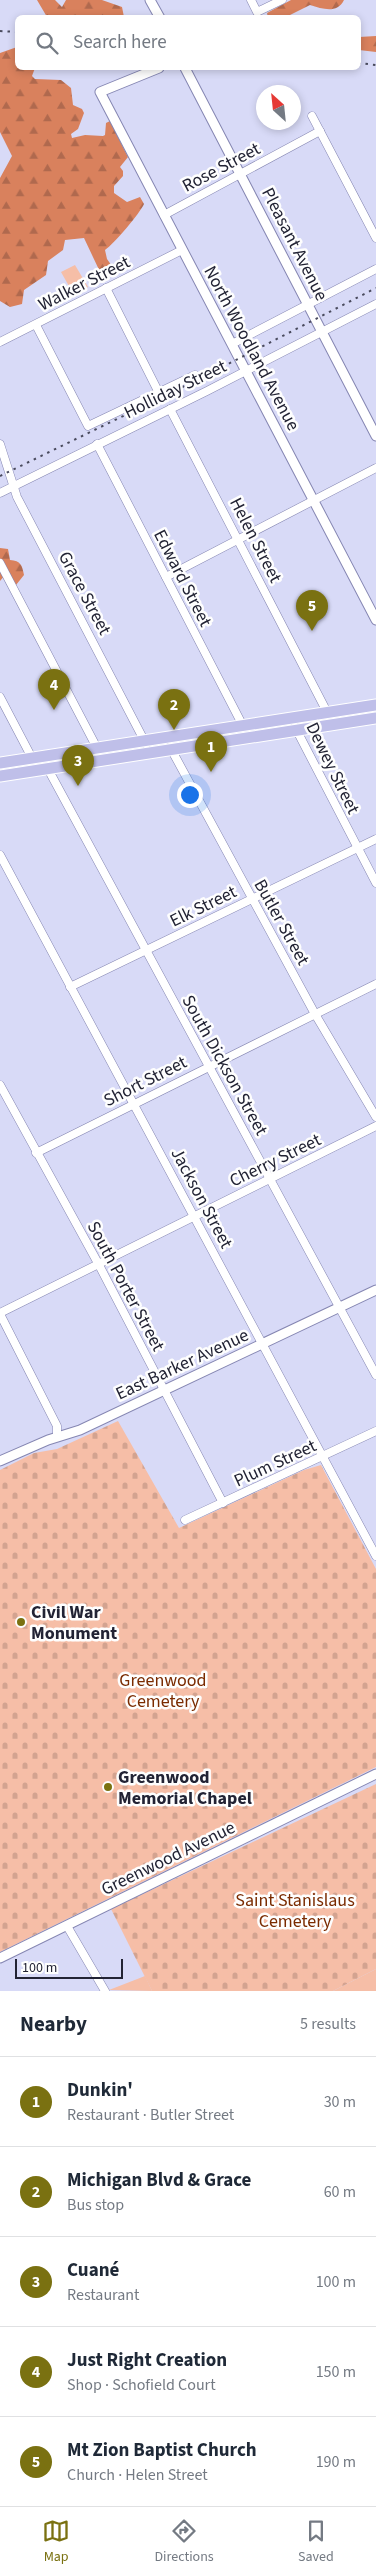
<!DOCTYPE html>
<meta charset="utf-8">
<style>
:root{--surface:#fff;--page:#f6f6f7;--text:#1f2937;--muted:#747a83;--line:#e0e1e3;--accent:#7a7111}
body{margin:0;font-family:"Source Sans 3",sans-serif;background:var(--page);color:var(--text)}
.compass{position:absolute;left:256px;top:85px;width:45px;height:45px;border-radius:50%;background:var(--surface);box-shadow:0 2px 8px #0003;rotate:333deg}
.scale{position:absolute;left:15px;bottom:12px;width:108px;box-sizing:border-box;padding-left:5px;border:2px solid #222334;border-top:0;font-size:14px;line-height:18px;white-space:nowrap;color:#222334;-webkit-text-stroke:4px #fefefe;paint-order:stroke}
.you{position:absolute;left:189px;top:794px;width:18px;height:18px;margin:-12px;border:4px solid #fff;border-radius:50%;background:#1a73e8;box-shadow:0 0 0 8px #1a73e833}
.badge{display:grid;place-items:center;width:32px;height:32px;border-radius:50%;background:var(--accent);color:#fff;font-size:16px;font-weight:700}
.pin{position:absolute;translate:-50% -41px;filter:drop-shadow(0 1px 2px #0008)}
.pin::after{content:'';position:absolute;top:26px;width:18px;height:15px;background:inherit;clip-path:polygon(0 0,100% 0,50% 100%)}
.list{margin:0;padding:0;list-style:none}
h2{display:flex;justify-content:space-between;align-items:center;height:65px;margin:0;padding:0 20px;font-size:21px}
h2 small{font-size:16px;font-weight:400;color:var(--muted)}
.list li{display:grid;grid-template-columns:32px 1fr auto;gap:15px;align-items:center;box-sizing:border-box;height:90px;padding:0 20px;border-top:1px solid var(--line)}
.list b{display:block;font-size:19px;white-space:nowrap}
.list p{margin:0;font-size:16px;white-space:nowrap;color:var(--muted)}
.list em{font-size:16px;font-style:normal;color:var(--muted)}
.icon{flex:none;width:28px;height:28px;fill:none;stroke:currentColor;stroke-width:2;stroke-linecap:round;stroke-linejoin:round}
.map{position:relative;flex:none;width:376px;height:1991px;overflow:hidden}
.search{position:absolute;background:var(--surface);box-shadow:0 2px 8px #0003;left:15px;right:15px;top:15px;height:55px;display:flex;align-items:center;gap:12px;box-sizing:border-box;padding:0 18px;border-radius:8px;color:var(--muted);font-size:19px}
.sheet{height:515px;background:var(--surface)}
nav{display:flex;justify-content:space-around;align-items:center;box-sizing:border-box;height:70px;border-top:1px solid var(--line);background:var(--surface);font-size:14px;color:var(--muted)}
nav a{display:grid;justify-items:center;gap:2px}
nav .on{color:var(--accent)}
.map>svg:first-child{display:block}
.grass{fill:#f6bea7}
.forest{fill:url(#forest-firs)}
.cemetery{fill:url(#cemetery-stones)}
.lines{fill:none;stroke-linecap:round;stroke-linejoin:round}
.minor-casing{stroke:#8586b2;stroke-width:9}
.tertiary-casing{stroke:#8586b2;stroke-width:11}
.primary-casing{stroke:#fff;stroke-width:13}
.minor{stroke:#fff;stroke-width:8}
.tertiary{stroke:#fff;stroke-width:9}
.primary{stroke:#bfbfe9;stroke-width:11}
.rail{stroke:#4a4b5e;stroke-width:2;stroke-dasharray:2.5 5;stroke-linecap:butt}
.poi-dot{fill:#7a7111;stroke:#fefefe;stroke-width:2}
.labels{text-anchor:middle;stroke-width:5;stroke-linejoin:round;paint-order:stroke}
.street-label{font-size:18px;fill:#222334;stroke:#fefefe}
.poi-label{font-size:18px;font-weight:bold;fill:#222334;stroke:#fefefe;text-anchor:start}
.park-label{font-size:18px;fill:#7a2b00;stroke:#fefefe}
</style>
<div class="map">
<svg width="376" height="1991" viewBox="0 0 376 1991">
<defs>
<pattern id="forest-firs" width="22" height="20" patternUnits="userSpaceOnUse" patternTransform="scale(1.25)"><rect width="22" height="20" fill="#d9815d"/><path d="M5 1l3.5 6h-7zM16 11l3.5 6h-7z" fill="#b0694e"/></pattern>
<pattern id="cemetery-stones" width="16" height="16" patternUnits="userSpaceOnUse" patternTransform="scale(1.25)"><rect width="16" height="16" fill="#f6bea7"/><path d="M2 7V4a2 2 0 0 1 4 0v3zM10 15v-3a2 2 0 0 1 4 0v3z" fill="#d3a390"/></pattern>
</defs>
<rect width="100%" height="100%" fill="#d8daf7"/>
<g class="grass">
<path d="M 75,265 L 88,287 L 74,295 L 61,272 Z"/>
<path d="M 376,1969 L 376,1991 L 333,1991 Z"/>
<path d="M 145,1976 L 152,1991 L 109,1990 Z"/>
</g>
<g class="forest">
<path d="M 37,0 L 55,0 L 62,7 L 66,0 L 102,0 L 122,7 L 124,17 L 47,17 Z"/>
<path d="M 291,0 L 344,0 C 337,14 323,9 310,5 L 288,16 L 268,17 L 267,13 Z"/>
<path d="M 376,36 L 376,52 L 359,50 L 359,37 Z"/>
<path d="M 17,47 L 18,68 L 35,68 L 32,76 L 35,79 L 61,80 L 71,88 L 73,105 L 82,109 L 84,113 L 78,129 L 71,134 L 72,138 L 85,135 L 103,136 L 105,135 L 106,123 L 110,121 L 128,157 L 120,167 L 123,171 L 123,176 L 114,186 L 114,193 L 127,202 L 140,197 L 144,204 C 140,213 114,244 105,250 L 107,259 L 114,269 L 113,274 L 108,277 L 101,274 L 84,238 L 65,240 L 63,250 L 48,261 L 46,275 L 24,290 L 22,304 L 10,307 L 0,301 L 0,178 L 12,156 L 0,132 L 0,53 Z"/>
<path d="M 0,548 L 8,549 L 10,560 C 21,561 22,565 24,575 L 16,585 L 5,575 L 0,581 Z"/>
</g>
<g class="cemetery">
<path d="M 118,1421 L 179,1528 L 304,1470 L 321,1465 L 376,1569 L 376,1767 L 0,1952 L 0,1470 L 34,1453 L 57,1449 Z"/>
<path d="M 376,1784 L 376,1969 L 333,1991 L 152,1991 L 111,1909 Z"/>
</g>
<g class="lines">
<g class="minor-casing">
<g id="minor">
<path d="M 251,0 L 257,12 L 282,0"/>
<path d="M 312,116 L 376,238"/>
<path d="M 164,215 L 320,131"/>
<path d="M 106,288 L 159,393"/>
<path d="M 36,325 L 88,426 L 195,375"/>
<path d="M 0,342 L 182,250"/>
<path d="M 232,344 L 376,269"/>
<path d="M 170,409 L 327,712"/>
<path d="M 0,444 L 17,497 L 146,744"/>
<path d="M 97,444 L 243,726"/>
<path d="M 0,493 L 207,391 L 376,304"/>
<path d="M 0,563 L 97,748"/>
<path d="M 166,577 L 376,468"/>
<path d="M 0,697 L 32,758"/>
<path d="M 295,727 L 376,883"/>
<path d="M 170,747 L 315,1014 L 376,1117"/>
<path d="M 48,769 L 376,1375"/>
<path d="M 0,855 L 376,1556"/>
<path d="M 70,987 L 376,839"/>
<path d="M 0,1085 L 99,1265 L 223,1503"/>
<path d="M 36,1153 L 376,984"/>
<path d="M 0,1313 L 376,1126"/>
<path d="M 0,1314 L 57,1426 L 57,1437"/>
<path d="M 185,1520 L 376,1431"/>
<path d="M 67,1926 L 105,1991"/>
</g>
</g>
<g class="tertiary-casing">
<g id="tertiary">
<path d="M 150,0 L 160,18"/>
<path d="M 159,68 L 100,92 L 376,620"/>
<path d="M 185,68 L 376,436"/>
<path d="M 0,1461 L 48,1440 L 80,1430 L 376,1290"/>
<path d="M 0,1958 L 376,1774"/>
</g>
</g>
<g class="primary-casing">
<g id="primary">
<path d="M 0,763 L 376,705"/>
<path d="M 0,776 L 376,718"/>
</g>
</g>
<use href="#minor" class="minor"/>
<use href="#tertiary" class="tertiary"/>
<use href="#primary" class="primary"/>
<g class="rail">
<path d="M 0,31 L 18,32"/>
<path d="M 358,63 L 376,65"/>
<path d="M 0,476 L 195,381 L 376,288"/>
</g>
</g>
<g class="poi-dot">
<circle cx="21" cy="1622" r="5"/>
<circle cx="108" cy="1787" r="5"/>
</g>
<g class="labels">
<g class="street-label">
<text transform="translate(221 167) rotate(-28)" y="6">Rose Street</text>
<text transform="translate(295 244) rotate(63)" y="6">Pleasant Avenue</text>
<text transform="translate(84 283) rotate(-27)" y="6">Walker Street</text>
<text transform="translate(252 348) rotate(62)" y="6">North Woodland Avenue</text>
<text transform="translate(175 389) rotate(-26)" y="6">Holliday Street</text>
<text transform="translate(256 540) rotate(63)" y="6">Helen Street</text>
<text transform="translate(183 578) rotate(63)" y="6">Edward Street</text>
<text transform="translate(85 593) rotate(62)" y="6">Grace Street</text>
<text transform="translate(333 768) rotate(64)" y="6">Dewey Street</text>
<text transform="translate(203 906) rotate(-26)" y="6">Elk Street</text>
<text transform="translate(282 922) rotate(61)" y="6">Butler Street</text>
<text transform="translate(225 1065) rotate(61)" y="6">South Dickson Street</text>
<text transform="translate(145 1081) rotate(-27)" y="6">Short Street</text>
<text transform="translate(275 1160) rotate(-26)" y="6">Cherry Street</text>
<text transform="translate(202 1198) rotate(62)" y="6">Jackson Street</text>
<text transform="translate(126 1286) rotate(62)" y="6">South Porter Street</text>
<text transform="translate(182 1364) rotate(-25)" y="6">East Barker Avenue</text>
<text transform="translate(275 1463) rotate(-25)" y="6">Plum Street</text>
<text transform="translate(168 1858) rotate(-26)" y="6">Greenwood Avenue</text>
</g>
<g class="poi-label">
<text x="31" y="1618">Civil War<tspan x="31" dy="21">Monument</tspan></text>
<text x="118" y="1783">Greenwood<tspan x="118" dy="21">Memorial Chapel</tspan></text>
</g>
<g class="park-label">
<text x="163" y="1686">Greenwood<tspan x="163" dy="21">Cemetery</tspan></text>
<text x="295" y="1906">Saint Stanislaus<tspan x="295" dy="21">Cemetery</tspan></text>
</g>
</g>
</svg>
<svg class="compass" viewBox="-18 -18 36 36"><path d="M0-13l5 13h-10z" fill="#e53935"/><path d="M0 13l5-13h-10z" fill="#747a83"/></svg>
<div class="scale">100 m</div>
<div class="you"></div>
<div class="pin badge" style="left:211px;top:772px">1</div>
<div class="pin badge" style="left:174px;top:730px">2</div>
<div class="pin badge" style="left:78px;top:786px">3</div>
<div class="pin badge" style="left:54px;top:710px">4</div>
<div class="pin badge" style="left:312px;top:631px">5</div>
<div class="search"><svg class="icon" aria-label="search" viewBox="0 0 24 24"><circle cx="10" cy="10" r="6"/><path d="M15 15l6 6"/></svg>Search here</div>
</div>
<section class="sheet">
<h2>Nearby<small>5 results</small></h2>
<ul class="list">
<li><span class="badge">1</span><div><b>Dunkin'</b><p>Restaurant · Butler Street</p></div><em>30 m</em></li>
<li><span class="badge">2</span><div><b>Michigan Blvd &amp; Grace</b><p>Bus stop</p></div><em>60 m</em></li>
<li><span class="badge">3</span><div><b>Cuané</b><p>Restaurant</p></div><em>100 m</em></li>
<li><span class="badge">4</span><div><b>Just Right Creation</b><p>Shop · Schofield Court</p></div><em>150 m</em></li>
<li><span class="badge">5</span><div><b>Mt Zion Baptist Church</b><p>Church · Helen Street</p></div><em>190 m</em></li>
</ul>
</section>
<nav>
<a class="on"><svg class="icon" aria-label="map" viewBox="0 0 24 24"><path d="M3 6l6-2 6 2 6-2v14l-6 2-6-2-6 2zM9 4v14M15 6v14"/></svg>Map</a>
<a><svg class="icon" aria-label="directions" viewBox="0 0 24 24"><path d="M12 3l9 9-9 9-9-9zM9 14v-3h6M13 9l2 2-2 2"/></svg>Directions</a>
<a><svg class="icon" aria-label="saved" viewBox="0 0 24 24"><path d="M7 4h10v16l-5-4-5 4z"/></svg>Saved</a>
</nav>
